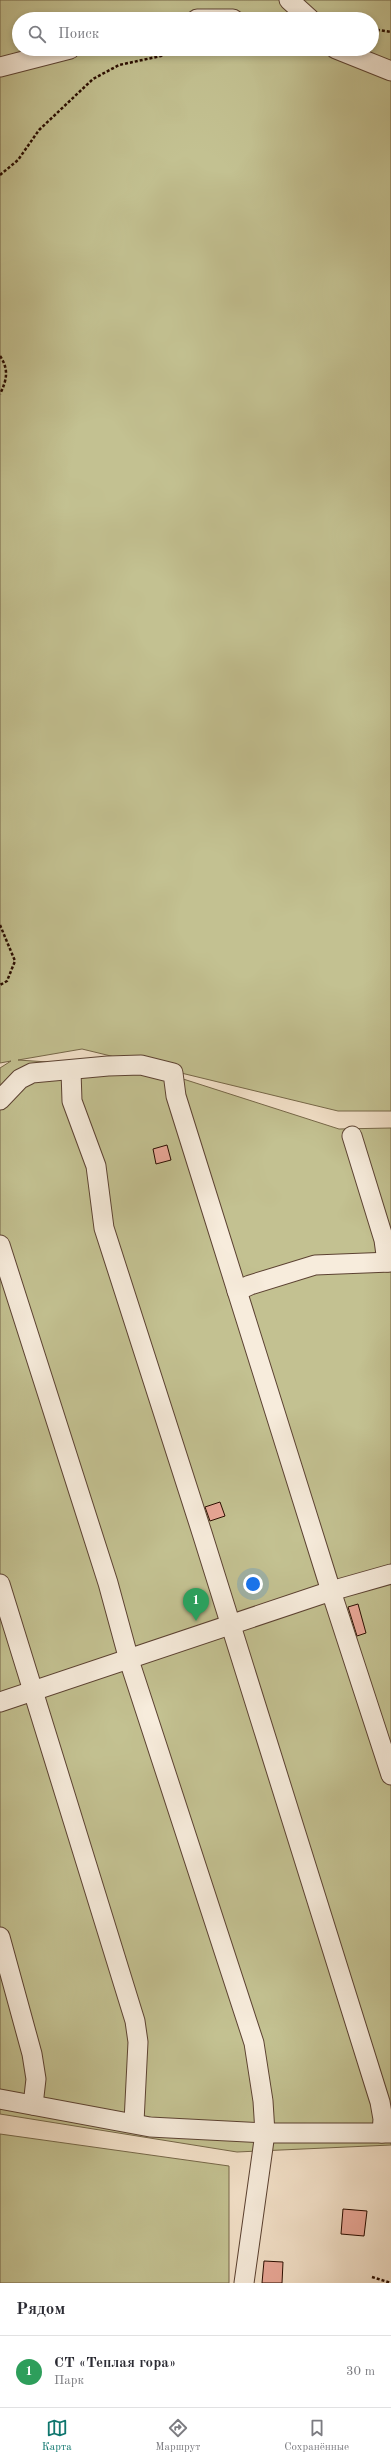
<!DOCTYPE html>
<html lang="ru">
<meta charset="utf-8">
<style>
:root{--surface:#fff;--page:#f2f2f3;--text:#2b2b33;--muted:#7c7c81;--line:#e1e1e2;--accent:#0f766e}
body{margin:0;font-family:"Old Standard TT",serif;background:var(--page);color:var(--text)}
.you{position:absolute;left:253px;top:1584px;width:14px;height:14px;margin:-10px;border:3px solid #fff;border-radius:50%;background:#1a73e8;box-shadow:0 0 0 6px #1a73e833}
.badge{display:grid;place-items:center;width:26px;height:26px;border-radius:50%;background:var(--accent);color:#fff;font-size:13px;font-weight:700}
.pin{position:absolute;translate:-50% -33px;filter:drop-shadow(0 1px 2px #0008)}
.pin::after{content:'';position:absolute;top:21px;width:14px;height:12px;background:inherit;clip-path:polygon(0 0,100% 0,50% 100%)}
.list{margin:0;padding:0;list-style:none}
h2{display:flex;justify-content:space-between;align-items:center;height:52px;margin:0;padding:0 16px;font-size:17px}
h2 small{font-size:13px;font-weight:400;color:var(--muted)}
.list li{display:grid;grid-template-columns:26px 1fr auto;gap:12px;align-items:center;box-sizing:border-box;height:72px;padding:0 16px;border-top:1px solid var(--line)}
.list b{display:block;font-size:15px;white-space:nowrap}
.list p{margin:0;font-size:13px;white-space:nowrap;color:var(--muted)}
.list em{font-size:13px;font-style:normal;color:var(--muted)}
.icon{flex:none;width:22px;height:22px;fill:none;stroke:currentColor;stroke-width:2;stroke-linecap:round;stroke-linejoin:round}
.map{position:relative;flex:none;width:391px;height:2283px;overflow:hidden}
.search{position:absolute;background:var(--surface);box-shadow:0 2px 6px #0003;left:12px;right:12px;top:12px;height:44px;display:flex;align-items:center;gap:10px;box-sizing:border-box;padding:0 14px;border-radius:22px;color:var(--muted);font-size:15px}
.sheet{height:124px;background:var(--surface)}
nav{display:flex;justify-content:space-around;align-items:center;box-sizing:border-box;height:56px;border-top:1px solid var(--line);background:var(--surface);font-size:11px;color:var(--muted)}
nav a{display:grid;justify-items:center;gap:2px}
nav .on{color:var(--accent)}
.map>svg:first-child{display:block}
.green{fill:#c3c191;stroke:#766748;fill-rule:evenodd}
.building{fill:#eaa898;stroke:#2a0d00}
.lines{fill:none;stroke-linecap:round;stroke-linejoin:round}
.minor-casing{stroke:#5c4232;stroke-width:21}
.path{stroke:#2a0d00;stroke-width:2.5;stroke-dasharray:3 2;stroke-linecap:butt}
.minor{stroke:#f7ecdc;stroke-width:19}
</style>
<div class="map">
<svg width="391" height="2283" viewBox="0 0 391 2283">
<rect width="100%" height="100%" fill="#f3e1c9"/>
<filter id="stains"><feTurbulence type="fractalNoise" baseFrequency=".005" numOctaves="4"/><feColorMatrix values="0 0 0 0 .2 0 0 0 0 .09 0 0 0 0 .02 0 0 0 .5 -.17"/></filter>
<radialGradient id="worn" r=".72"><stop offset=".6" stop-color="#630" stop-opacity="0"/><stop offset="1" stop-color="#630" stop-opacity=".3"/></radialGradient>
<g class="green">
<path d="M 0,0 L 391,0 L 391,1111 L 338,1111 L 82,1049 L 18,1060 L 152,1069 L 339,1129 L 391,1128 L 391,2145 L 237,2152 L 0,2114 L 0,1068 L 11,1061 L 0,1063 ZM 19,19 L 372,19 L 372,49 L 19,49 Z"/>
<path d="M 0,2134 L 229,2166 L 229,2283 L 0,2283 Z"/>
</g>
<g class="building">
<path d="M 167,1145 L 171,1160 L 156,1164 L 153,1149 Z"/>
<path d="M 220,1502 L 225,1516 L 210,1521 L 205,1507 Z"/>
<path d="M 358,1604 L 366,1633 L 357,1636 L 348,1607 Z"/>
<path d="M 343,2209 L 367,2211 L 364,2236 L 341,2234 Z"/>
<path d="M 264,2261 L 283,2262 L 282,2283 L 262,2283 Z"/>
</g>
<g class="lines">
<g class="minor-casing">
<g id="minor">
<path d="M 289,0 L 310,19"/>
<path d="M 197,19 L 233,19"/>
<path d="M 336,49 L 391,71"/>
<path d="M 0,67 L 70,49"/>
<path d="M 71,1071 L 72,1101 L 96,1166 L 104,1228 L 202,1533 L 380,2102 L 383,2119 L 382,2133"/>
<path d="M 0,1100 L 20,1079 L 32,1073 L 108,1066 L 141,1065 L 173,1073 L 176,1096 L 331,1591 L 391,1574"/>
<path d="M 352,1136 L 384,1240 L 387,1262"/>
<path d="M 0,1245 L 108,1583 L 129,1660 L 254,2043 L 263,2101 L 265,2133 L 244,2283"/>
<path d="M 237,1291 L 250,1285 L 315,1265 L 391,1262"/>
<path d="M 0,1584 L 135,2021 L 138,2042 L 134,2122"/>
<path d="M 0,1702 L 331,1591 L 391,1775"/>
<path d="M 0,1937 L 32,2054 L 36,2079 L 33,2105"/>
<path d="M 0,2099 L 150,2127 L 265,2133 L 391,2133"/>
</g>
</g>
<g class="path">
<path d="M 372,29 L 391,32"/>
<path d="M 0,175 L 18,160 L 39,130 L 93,79 L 119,65 L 161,56 L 172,49"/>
<path d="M 0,356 C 9,369 7,380 0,394"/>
<path d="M 0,925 L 15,961 L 7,981 L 0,985"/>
<path d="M 372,2277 L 391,2283"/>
</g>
<use href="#minor" class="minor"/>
</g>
<rect width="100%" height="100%" filter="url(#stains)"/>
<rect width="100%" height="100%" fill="url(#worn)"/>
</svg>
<div class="you"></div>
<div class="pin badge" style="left:196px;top:1621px;background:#2e9e5b">1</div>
<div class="search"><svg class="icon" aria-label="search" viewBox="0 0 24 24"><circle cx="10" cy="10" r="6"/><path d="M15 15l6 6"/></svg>Поиск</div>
</div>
<section class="sheet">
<h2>Рядом<small></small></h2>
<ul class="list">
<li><span class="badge" style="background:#2e9e5b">1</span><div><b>СТ «Теплая гора»</b><p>Парк</p></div><em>30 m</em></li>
</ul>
</section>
<nav>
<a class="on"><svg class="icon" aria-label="map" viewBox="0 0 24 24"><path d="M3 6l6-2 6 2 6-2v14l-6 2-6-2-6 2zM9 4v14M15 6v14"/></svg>Карта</a>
<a><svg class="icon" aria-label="directions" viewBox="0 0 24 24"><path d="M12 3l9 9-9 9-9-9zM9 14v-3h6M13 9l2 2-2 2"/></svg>Маршрут</a>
<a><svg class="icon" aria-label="saved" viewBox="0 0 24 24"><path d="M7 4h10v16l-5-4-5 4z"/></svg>Сохранённые</a>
</nav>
